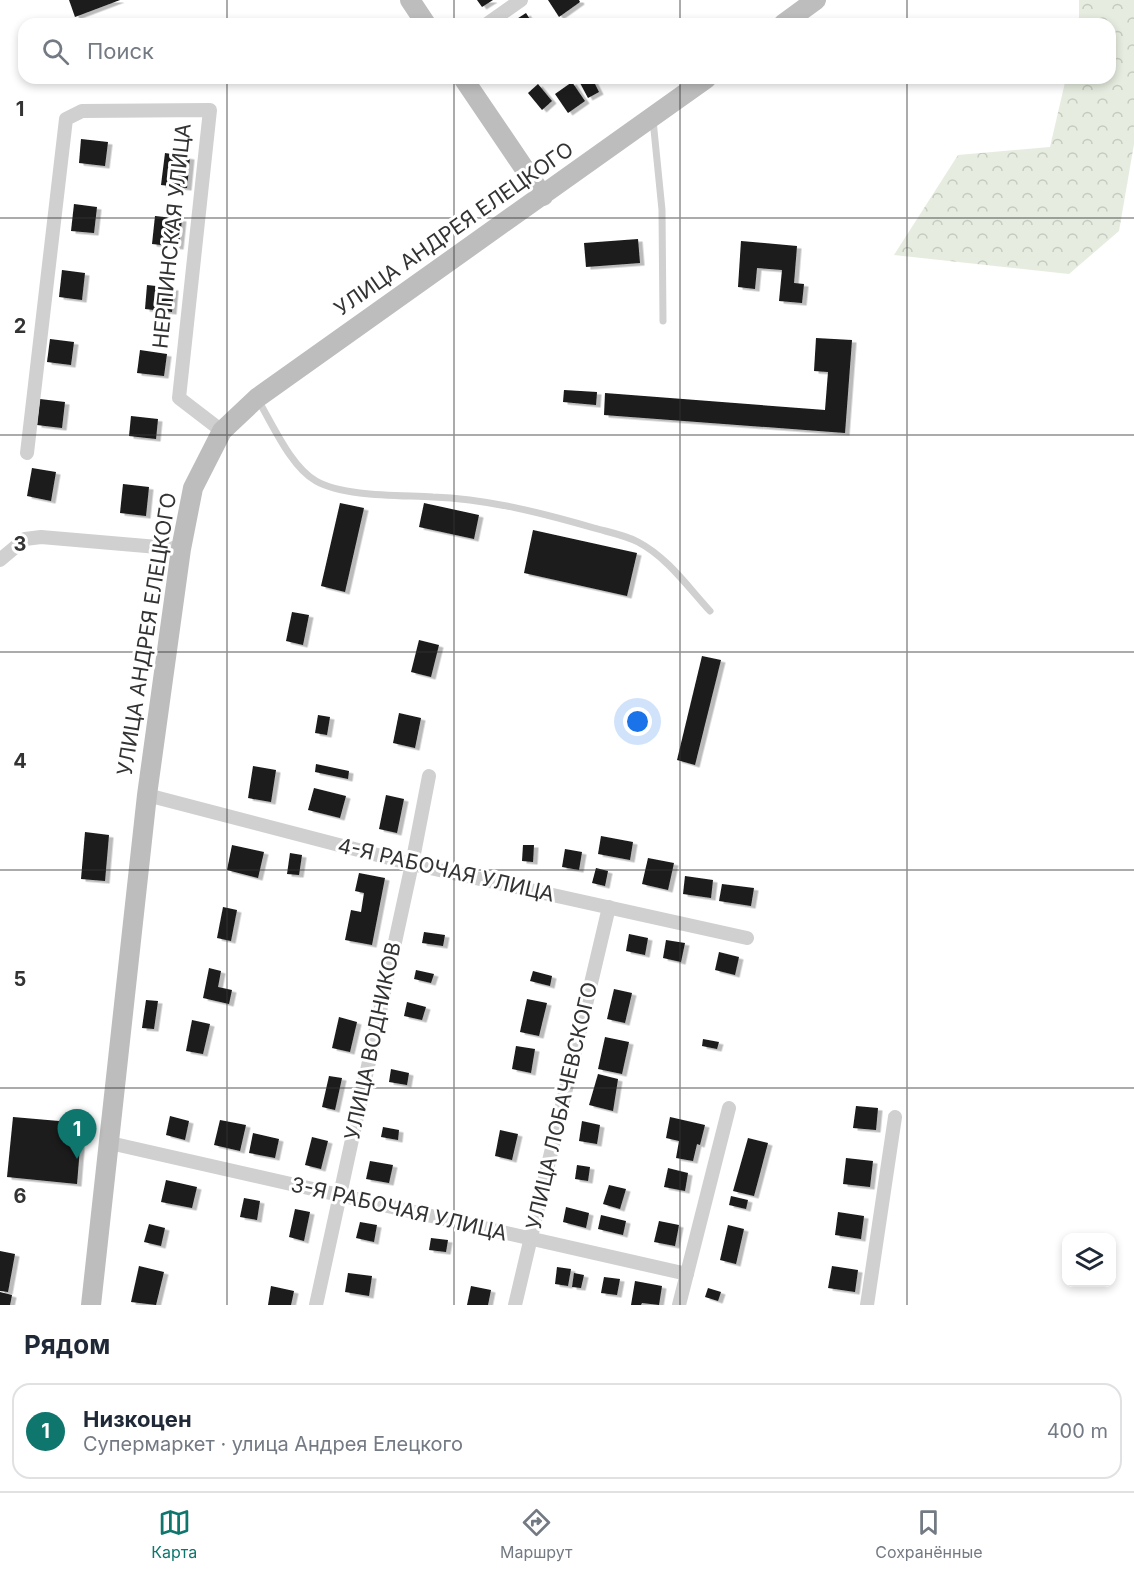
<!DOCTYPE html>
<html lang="ru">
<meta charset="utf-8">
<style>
:root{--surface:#fff;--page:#f6f6f7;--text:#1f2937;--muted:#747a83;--line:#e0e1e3;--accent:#0f766e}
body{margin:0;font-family:Inter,sans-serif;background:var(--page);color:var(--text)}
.controls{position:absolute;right:18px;bottom:18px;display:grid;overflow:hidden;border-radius:12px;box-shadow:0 3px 9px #0003}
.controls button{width:54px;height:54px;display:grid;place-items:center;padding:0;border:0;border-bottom:2px solid var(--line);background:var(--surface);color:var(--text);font:30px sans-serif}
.you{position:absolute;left:638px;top:722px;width:21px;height:21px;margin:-15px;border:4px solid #fff;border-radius:50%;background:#1a73e8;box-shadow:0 0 0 9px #1a73e833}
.badge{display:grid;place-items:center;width:39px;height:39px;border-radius:50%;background:var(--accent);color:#fff;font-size:20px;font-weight:700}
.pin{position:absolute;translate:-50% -50px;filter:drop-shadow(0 2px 3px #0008)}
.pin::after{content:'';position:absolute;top:32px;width:21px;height:18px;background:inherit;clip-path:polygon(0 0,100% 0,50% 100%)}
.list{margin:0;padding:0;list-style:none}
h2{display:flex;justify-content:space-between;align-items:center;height:78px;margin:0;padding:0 24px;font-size:26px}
h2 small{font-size:20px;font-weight:400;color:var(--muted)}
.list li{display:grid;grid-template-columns:39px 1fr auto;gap:18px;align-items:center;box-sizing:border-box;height:96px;margin:0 12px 12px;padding:0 12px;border:2px solid var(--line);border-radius:18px}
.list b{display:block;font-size:22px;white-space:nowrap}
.list p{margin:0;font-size:20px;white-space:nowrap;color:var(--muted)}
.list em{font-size:20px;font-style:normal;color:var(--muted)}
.icon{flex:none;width:33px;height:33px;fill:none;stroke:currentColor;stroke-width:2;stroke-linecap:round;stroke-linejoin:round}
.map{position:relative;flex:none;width:1134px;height:1305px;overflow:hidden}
.search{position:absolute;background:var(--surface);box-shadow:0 3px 9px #0003;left:18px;right:18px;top:18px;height:66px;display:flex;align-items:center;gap:15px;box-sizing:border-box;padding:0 21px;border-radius:18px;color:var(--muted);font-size:22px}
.sheet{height:186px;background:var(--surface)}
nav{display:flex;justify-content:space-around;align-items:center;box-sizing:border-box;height:84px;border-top:2px solid var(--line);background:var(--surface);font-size:16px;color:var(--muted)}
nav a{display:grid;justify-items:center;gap:3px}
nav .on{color:var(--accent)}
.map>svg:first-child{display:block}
.forest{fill:url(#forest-crowns)}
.building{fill:#1a1a1a;filter:url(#shadow)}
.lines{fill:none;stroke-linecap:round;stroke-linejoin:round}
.service{stroke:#d0d0d0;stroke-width:7}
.minor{stroke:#d0d0d0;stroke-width:14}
.secondary{stroke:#bdbdbd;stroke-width:20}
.grid{fill:none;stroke:#333;stroke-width:1.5;stroke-opacity:0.55}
.labels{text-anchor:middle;stroke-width:6;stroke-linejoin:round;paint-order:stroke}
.street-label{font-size:21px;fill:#333;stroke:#fff}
.grid-label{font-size:20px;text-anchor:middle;font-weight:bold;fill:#333;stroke:#fff;stroke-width:6;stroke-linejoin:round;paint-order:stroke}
</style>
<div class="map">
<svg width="1134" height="1305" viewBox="0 0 1134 1305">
<defs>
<pattern id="forest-crowns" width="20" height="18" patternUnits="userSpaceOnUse" patternTransform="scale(1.5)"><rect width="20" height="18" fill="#e6ecdf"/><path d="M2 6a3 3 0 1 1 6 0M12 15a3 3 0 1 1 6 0" fill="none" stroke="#c6cbc0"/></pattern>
<filter id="shadow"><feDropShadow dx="4.5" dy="2.5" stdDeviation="0" flood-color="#0004"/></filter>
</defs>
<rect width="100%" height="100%" fill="#fff"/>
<path class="forest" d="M 1079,0 L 1134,0 L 1134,144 L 1119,231 L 1069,274 L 894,255 L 958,155 L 1050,147 L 1066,78 L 1110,78 L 1110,24 L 1079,24 Z"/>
<g class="building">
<path d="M 69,0 L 120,0 L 75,17 Z"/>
<path d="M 477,0 L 493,0 L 482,7 Z"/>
<path d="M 548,0 L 579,0 L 580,2 L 559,17 Z"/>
<path d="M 526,13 L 533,24 L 509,24 Z"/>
<path d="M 589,78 L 592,78 L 599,92 L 588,98 L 580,83 Z"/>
<path d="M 572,82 L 585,101 L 568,113 L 555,94 Z"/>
<path d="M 538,84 L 552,101 L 542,110 L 528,93 Z"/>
<path d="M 81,139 L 108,142 L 105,166 L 79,163 Z"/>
<path d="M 165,153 L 190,157 L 187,188 L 161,185 Z"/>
<path d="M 74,204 L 97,207 L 94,233 L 71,231 Z"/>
<path d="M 155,216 L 182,219 L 179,247 L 152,244 Z"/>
<path d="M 638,239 L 640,263 L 586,267 L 584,243 Z"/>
<path d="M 741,241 L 797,246 L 794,283 L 804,284 L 802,303 L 779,301 L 782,270 L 757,268 L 755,289 L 738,287 Z"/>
<path d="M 62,270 L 85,273 L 82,300 L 59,297 Z"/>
<path d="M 147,285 L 174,288 L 172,312 L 145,309 Z"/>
<path d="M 816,338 L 852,340 L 845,433 L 604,415 L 605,393 L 825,410 L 828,372 L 814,371 Z"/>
<path d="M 50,339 L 74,342 L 71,365 L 47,362 Z"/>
<path d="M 140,350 L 167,354 L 164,376 L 137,373 Z"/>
<path d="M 564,390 L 597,392 L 596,405 L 563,402 Z"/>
<path d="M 40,399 L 65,402 L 62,428 L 37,425 Z"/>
<path d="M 131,416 L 158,419 L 156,439 L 129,436 Z"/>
<path d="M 32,468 L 56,472 L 51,501 L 27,496 Z"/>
<path d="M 123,484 L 149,487 L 146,516 L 120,513 Z"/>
<path d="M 340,503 L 364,508 L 345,592 L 321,586 Z"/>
<path d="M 424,503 L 479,515 L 474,539 L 419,527 Z"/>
<path d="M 533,530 L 637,553 L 627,596 L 524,573 Z"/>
<path d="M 292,612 L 309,615 L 303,645 L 286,641 Z"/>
<path d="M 419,640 L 439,645 L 431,677 L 411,672 Z"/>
<path d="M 702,656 L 721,660 L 695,765 L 677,760 Z"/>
<path d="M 399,713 L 421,718 L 415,748 L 393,743 Z"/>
<path d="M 318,715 L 330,717 L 327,735 L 315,733 Z"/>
<path d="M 316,764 L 349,771 L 348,779 L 315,772 Z"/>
<path d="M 253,766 L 276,770 L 271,802 L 248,798 Z"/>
<path d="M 314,788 L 346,796 L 340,818 L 308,810 Z"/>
<path d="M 386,795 L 404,799 L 397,833 L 379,829 Z"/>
<path d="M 85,832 L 109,835 L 105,881 L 81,879 Z"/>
<path d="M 601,836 L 633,842 L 630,860 L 598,854 Z"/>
<path d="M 232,845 L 264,852 L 258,878 L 227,870 Z"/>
<path d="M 523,845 L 534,845 L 533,862 L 522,861 Z"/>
<path d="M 565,849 L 582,852 L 579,870 L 562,867 Z"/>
<path d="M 290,853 L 302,855 L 299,875 L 287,874 Z"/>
<path d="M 648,858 L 674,863 L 668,890 L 642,884 Z"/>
<path d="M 596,868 L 608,871 L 605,886 L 592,883 Z"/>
<path d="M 359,873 L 385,878 L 372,945 L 345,940 L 351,910 L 361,912 L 364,893 L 355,891 Z"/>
<path d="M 685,876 L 713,880 L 711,898 L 683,894 Z"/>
<path d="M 722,884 L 754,888 L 751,906 L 719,901 Z"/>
<path d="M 223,907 L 237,910 L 231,941 L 217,938 Z"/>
<path d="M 424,932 L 445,935 L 443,946 L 422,943 Z"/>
<path d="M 629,934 L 648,938 L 645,955 L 626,951 Z"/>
<path d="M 666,940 L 685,943 L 681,962 L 663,958 Z"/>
<path d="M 719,952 L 739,957 L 735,975 L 715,970 Z"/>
<path d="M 209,968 L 221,971 L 218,987 L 232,990 L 229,1004 L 203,998 Z"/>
<path d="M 416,970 L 434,974 L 431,983 L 414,979 Z"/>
<path d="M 533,971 L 552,976 L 550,986 L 530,981 Z"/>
<path d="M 614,989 L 632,993 L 625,1023 L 607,1019 Z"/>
<path d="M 527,999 L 547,1003 L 539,1036 L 520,1032 Z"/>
<path d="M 146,1000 L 158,1001 L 154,1029 L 142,1028 Z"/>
<path d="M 407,1002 L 426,1007 L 422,1020 L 404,1016 Z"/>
<path d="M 339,1017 L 357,1022 L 350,1052 L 332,1048 Z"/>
<path d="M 192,1020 L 210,1024 L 203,1054 L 186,1051 Z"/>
<path d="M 605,1037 L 629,1042 L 622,1074 L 598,1069 Z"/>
<path d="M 703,1039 L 719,1042 L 717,1049 L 702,1046 Z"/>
<path d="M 516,1046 L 535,1049 L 531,1073 L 512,1069 Z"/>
<path d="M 391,1069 L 409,1073 L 407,1085 L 389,1082 Z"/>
<path d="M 598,1074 L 618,1079 L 613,1111 L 589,1105 Z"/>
<path d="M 329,1076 L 342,1078 L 335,1110 L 322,1107 Z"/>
<path d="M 856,1106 L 878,1108 L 876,1130 L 853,1128 Z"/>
<path d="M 170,1116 L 189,1121 L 185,1140 L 166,1135 Z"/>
<path d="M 13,1117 L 82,1123 L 77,1184 L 7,1177 Z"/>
<path d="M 670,1117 L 705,1125 L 700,1145 L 697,1144 L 693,1161 L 676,1158 L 679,1141 L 666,1138 Z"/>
<path d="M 220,1120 L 246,1125 L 240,1151 L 214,1145 Z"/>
<path d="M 582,1121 L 600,1125 L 597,1144 L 579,1141 Z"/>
<path d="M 383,1127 L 399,1130 L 398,1140 L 381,1137 Z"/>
<path d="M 500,1130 L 518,1134 L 512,1160 L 495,1156 Z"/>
<path d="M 253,1133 L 279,1139 L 275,1158 L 249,1153 Z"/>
<path d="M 312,1137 L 328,1141 L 321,1169 L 305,1165 Z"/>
<path d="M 748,1138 L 768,1143 L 754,1196 L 733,1191 Z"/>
<path d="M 846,1158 L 873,1161 L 870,1187 L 843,1184 Z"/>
<path d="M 370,1161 L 393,1165 L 389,1183 L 366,1179 Z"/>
<path d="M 577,1165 L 590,1167 L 588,1181 L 575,1179 Z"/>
<path d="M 668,1168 L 688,1173 L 685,1191 L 664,1187 Z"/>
<path d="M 166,1180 L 197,1187 L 192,1208 L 161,1202 Z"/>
<path d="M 609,1185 L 626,1189 L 620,1209 L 603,1204 Z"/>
<path d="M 731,1196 L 748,1200 L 746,1209 L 729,1205 Z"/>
<path d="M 244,1198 L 260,1201 L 257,1220 L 240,1217 Z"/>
<path d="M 566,1207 L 589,1213 L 586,1228 L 563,1222 Z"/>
<path d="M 295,1209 L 310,1212 L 304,1241 L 289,1237 Z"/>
<path d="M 838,1212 L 864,1216 L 861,1239 L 835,1235 Z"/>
<path d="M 601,1215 L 626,1221 L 623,1235 L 598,1229 Z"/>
<path d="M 659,1221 L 679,1225 L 675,1246 L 654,1242 Z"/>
<path d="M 360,1222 L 377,1225 L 374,1242 L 356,1238 Z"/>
<path d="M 149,1224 L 165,1228 L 161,1246 L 144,1242 Z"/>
<path d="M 728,1225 L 744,1229 L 736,1264 L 720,1260 Z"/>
<path d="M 431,1238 L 448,1240 L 446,1252 L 429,1250 Z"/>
<path d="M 0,1251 L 15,1254 L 8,1292 L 0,1291 Z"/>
<path d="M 139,1266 L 164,1272 L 156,1305 L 131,1302 Z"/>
<path d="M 832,1266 L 858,1270 L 855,1292 L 828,1288 Z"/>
<path d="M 557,1267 L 571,1269 L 568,1286 L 555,1284 Z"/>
<path d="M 348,1273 L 372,1276 L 369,1296 L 345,1292 Z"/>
<path d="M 574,1273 L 584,1275 L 581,1288 L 572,1287 Z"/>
<path d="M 604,1277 L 620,1279 L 617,1295 L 601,1293 Z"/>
<path d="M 635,1281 L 662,1286 L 659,1305 L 642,1303 L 641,1305 L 631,1305 Z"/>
<path d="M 271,1286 L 294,1291 L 291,1305 L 268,1305 Z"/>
<path d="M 471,1286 L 491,1290 L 488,1305 L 467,1305 Z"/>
<path d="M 708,1288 L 721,1292 L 718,1301 L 705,1297 Z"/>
<path d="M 0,1292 L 12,1295 L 10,1305 L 0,1305 Z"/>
</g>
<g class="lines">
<g class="service">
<path d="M 653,120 L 662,210 L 663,321"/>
<path d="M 258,400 C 273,425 291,467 316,481 C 344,497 401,495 433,497 C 488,499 542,513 594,528 C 608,532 625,535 638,542 C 667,557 688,587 710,611"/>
</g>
<g class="minor">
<path d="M 487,24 L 521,0"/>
<path d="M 27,453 L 66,119 L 82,111 L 210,110 L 179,398 L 222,431"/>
<path d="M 0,560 L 25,539 L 41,537 L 181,549"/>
<path d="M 147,795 L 412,864 L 747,938"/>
<path d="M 110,1143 L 687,1274"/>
<path d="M 316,1305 L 412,864 L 429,776"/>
<path d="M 515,1305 L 609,907"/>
<path d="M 679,1305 L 729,1108"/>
<path d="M 867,1305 L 895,1117"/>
</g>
<g class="secondary">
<path d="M 410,0 L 426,24"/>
<path d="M 783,24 L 816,0"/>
<path d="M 463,78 L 543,196"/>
<path d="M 91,1305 L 147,795 L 181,549 L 193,488 L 222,431 L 257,398 L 707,78"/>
</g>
</g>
<path class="grid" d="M 227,0 L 227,24M 454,0 L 454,24M 680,0 L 680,24M 907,0 L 907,24M 227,78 L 227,1305M 454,78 L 454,1305M 680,78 L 680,1305M 907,78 L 907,1305M 0,218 L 1134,218M 0,435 L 1134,435M 0,652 L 1134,652M 0,870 L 1134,870M 0,1088 L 1134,1088"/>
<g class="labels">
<g class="street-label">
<text transform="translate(454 229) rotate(-35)" y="7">УЛИЦА АНДРЕЯ ЕЛЕЦКОГО</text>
<text transform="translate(172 236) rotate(-84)" y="7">НЕРПИНСКАЯ УЛИЦА</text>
<text transform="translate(147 634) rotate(-81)" y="7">УЛИЦА АНДРЕЯ ЕЛЕЦКОГО</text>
<text transform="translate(446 870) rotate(13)" y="7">4-Я РАБОЧАЯ УЛИЦА</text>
<text transform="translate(373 1041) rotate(-78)" y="7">УЛИЦА ВОДНИКОВ</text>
<text transform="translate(562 1106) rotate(-77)" y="7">УЛИЦА ЛОБАЧЕВСКОГО</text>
<text transform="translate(399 1209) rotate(13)" y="7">3-Я РАБОЧАЯ УЛИЦА</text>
</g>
</g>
<g class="grid-label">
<text x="20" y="116">1</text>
<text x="20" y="333">2</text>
<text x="20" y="551">3</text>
<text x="20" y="768">4</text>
<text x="20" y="986">5</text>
<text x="20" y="1203">6</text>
</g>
</svg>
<div class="controls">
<button><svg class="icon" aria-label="layers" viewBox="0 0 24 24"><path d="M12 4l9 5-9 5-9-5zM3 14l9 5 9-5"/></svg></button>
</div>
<div class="you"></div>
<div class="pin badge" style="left:77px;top:1159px">1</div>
<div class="search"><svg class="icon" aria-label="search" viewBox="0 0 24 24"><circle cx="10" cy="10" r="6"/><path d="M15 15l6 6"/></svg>Поиск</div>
</div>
<section class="sheet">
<h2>Рядом<small></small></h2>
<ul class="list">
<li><span class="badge">1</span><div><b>Низкоцен</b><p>Супермаркет · улица Андрея Елецкого</p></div><em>400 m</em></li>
</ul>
</section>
<nav>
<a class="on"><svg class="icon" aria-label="map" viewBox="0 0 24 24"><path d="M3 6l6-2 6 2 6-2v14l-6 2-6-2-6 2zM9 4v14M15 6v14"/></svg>Карта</a>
<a><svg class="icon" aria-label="directions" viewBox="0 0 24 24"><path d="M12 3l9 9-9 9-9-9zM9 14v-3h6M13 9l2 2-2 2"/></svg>Маршрут</a>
<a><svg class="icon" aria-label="saved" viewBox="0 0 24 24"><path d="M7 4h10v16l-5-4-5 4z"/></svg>Сохранённые</a>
</nav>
